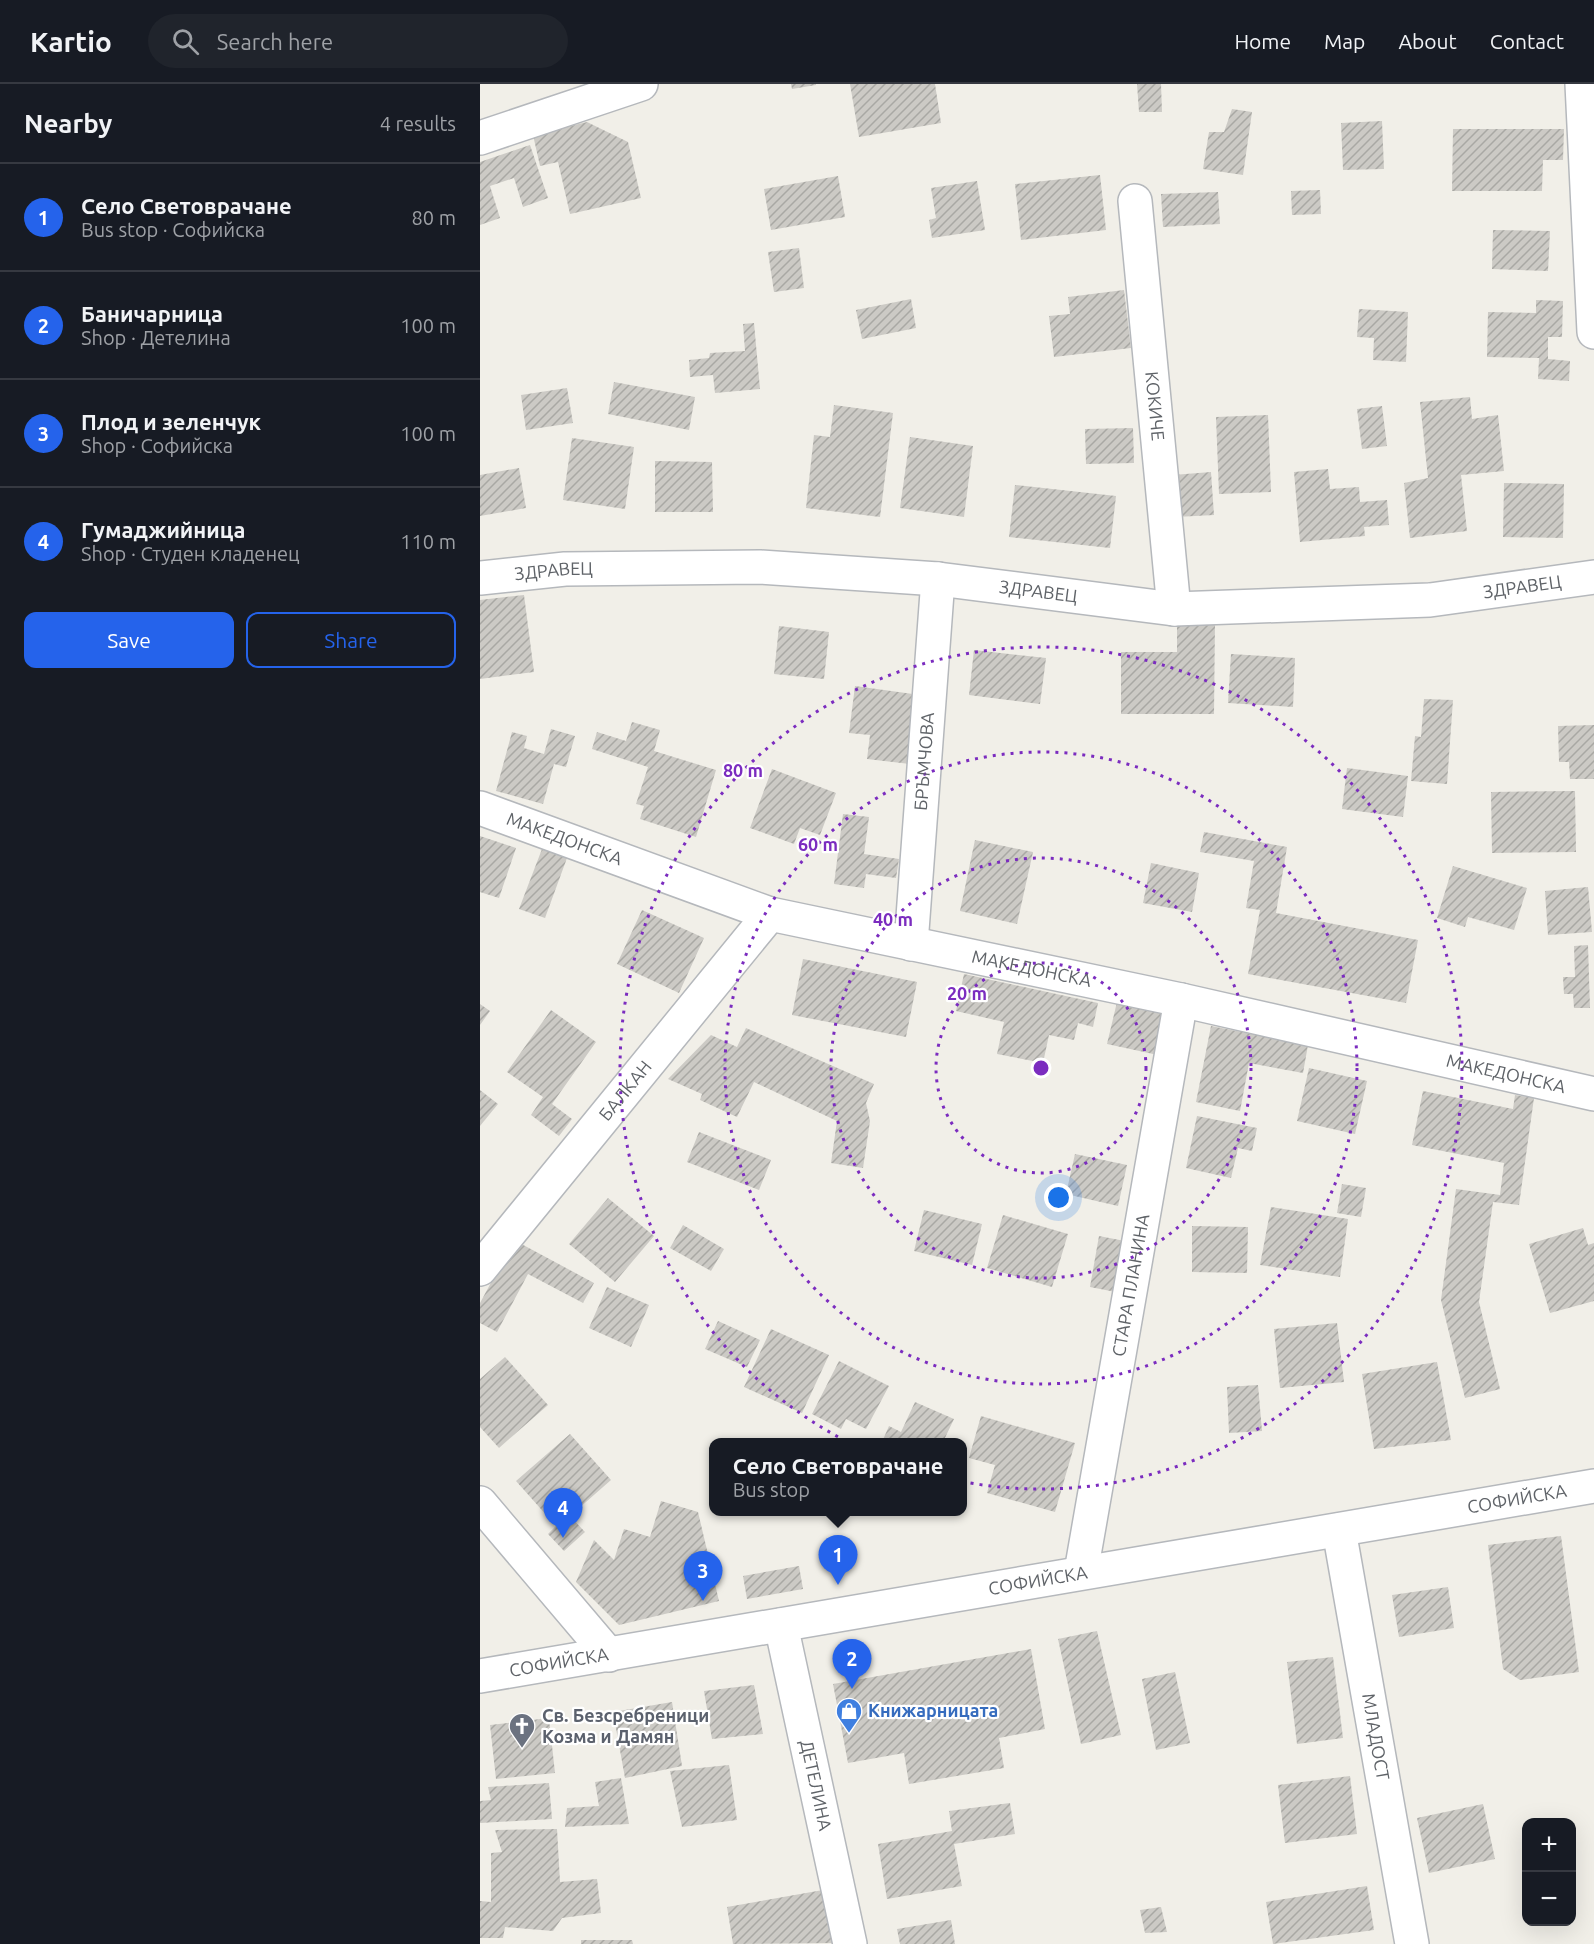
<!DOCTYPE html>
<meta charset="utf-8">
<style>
:root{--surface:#171b24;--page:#20242c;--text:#f1f3f6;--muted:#9ea1a6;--line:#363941;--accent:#2563eb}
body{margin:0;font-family:Ubuntu,sans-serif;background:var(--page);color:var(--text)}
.controls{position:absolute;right:18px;bottom:18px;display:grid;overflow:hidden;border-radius:12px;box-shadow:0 6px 24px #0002}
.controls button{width:54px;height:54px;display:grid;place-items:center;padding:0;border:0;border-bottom:2px solid var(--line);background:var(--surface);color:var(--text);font:30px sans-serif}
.you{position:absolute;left:579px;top:1114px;width:21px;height:21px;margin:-15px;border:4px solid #fff;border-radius:50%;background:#1a73e8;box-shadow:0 0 0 9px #1a73e833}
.badge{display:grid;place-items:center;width:39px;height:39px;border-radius:50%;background:var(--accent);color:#fff;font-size:20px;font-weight:700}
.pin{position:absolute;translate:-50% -50px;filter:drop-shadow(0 2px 3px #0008)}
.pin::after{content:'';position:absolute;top:32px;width:21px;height:18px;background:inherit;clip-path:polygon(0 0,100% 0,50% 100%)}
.popup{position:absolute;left:229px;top:1354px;width:258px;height:78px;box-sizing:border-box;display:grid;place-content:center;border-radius:12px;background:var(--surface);filter:drop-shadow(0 2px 4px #0005);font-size:20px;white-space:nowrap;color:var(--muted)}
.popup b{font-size:22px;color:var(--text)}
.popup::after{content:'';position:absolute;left:50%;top:100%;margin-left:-12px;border:12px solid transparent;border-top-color:var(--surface)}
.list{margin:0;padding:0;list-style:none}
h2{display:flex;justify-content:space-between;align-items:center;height:78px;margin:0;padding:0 24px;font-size:26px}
h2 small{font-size:20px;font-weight:400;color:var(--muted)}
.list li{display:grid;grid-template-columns:39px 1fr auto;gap:18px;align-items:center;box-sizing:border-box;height:108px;padding:0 24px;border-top:2px solid var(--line)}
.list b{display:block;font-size:22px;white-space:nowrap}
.list p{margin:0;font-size:20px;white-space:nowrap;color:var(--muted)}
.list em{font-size:20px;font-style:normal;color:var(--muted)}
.actions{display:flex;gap:12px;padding:18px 24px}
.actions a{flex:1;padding:14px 0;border:2px solid var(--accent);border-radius:12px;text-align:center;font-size:21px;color:var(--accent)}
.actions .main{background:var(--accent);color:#fff}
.icon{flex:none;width:33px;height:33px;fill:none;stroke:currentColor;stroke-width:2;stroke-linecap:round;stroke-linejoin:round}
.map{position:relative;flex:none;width:1114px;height:1860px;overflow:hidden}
header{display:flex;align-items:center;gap:36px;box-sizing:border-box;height:84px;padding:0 30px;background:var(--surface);border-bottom:2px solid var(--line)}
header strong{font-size:28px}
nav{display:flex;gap:33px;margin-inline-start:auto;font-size:21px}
.search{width:420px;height:54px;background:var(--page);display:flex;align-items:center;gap:15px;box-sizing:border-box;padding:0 21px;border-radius:33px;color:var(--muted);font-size:22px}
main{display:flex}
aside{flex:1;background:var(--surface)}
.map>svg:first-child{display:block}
.building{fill:url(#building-hatch)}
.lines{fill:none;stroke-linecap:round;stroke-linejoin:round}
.minor-casing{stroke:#b5b8bc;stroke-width:36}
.minor{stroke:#fff;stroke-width:33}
.ring{fill:none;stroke:#7b2cbf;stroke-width:3;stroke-dasharray:3 6}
.labels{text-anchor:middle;stroke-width:4.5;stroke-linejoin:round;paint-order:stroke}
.street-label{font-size:18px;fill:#5f6368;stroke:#fff}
.shop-label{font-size:18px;font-weight:bold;fill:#366cbe;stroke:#fff;text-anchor:start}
.worship-label{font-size:18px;font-weight:bold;fill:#5b616d;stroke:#fff;text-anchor:start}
.centre{fill:#7b2cbf;stroke:#fff;stroke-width:3}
.ring-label{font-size:18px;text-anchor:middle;font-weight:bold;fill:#7b2cbf;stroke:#fff;stroke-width:4.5;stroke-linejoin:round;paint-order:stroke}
</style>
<header>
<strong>Kartio</strong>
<div class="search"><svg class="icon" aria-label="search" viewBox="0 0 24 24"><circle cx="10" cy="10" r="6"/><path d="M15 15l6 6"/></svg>Search here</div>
<nav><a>Home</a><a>Map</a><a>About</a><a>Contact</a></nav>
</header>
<main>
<aside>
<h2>Nearby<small>4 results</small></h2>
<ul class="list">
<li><span class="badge">1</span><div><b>Село Световрачане</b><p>Bus stop · Софийска</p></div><em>80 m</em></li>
<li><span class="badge">2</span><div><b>Баничарница</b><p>Shop · Детелина</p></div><em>100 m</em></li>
<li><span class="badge">3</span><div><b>Плод и зеленчук</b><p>Shop · Софийска</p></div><em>100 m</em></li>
<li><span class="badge">4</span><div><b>Гумаджийница</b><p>Shop · Студен кладенец</p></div><em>110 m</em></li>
</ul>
<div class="actions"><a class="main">Save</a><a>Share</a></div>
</aside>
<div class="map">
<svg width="1114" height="1860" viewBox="0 0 1114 1860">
<defs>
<pattern id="building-hatch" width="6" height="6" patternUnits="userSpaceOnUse" patternTransform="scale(1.5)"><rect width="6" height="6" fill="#cccac5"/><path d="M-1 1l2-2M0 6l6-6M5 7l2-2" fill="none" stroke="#a9a8a4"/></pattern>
</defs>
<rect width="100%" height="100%" fill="#f1efe8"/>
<g class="building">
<path d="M 311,0 L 336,0 L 336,1 L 312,5 Z"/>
<path d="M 370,0 L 455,0 L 461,39 L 379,53 Z"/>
<path d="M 657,0 L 681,0 L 682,28 L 659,28 Z"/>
<path d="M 752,25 L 772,28 L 763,91 L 723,85 L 729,48 L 744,48 Z"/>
<path d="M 902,37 L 904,85 L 863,86 L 861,39 Z"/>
<path d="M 107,38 L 148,58 L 161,114 L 90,130 L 78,78 L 60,82 L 53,51 Z"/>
<path d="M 973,45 L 1084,45 L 1083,76 L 1063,76 L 1062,107 L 972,107 Z"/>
<path d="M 50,61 L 68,114 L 43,123 L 34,94 L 10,102 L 20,134 L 0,141 L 0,78 Z"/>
<path d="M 620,91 L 626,146 L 541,156 L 535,100 Z"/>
<path d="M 358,92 L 365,133 L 291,146 L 284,105 Z"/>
<path d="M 497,97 L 505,146 L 452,154 L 449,136 L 456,134 L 451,104 Z"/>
<path d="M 840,106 L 841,130 L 812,131 L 811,107 Z"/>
<path d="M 738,108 L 740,140 L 683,143 L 681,110 Z"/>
<path d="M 1013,146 L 1070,147 L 1068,187 L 1012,185 Z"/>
<path d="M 319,164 L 324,204 L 294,208 L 288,168 Z"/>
<path d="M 644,206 L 651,264 L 574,273 L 569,232 L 590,230 L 588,213 Z"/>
<path d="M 431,215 L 436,244 L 382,255 L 376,226 Z"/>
<path d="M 1056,216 L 1083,217 L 1082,253 L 1068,253 L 1068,275 L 1090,277 L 1089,297 L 1058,295 L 1059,274 L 1007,273 L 1008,228 L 1056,229 Z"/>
<path d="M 879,225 L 928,228 L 926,278 L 893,276 L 894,254 L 877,253 Z"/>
<path d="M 274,239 L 280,305 L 235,309 L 233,291 L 210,293 L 209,276 L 229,274 L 230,269 L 265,267 L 263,240 Z"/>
<path d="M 134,298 L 215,313 L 209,346 L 128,330 Z"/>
<path d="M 87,304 L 93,339 L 46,346 L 41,311 Z"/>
<path d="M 990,313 L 992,335 L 1018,331 L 1024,387 L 981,391 L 987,447 L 930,454 L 924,399 L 948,394 L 940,318 Z"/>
<path d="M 354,321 L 413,329 L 400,433 L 326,424 L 334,351 L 350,353 Z"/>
<path d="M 902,322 L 907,362 L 882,365 L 877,325 Z"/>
<path d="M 788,331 L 791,408 L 739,410 L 736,333 Z"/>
<path d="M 653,344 L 654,379 L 606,380 L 605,345 Z"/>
<path d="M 430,353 L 493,362 L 484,433 L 420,424 Z"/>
<path d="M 92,354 L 154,363 L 145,425 L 83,416 Z"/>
<path d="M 175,377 L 232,378 L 233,428 L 175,428 Z"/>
<path d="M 39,384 L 46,424 L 0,432 L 0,391 Z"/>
<path d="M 848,385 L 850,405 L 879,403 L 880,418 L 907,416 L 909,441 L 884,443 L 885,452 L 820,458 L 814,388 Z"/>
<path d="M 731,388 L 734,431 L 696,433 L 693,391 Z"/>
<path d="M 1024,399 L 1084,400 L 1083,454 L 1023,453 Z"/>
<path d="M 535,401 L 636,412 L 630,464 L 529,453 Z"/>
<path d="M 44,511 L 54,588 L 0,595 L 0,516 Z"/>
<path d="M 697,538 L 735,538 L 734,630 L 641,630 L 641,568 L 697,568 Z"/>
<path d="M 299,542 L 349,548 L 344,595 L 294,590 Z"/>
<path d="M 494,566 L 566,574 L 560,620 L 489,611 Z"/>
<path d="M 751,570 L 815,574 L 813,623 L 748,619 Z"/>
<path d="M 375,602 L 440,611 L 430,680 L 387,675 L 390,651 L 369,649 Z"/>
<path d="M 944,615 L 973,616 L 967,700 L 931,697 L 935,652 L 941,653 Z"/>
<path d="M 152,638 L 180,646 L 174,667 L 236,686 L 216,753 L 160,735 L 164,722 L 156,720 L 168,683 L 112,665 L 117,648 L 146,657 Z"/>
<path d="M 1114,641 L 1114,695 L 1090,695 L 1089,678 L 1079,678 L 1078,642 Z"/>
<path d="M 71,645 L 95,652 L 86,683 L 74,680 L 63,720 L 16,707 L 32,648 L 47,652 L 44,664 L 64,670 Z"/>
<path d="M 867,684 L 928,692 L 923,733 L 862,725 Z"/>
<path d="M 292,685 L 356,709 L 340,751 L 320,744 L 314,760 L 270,744 Z"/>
<path d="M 1095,707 L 1096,768 L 1012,769 L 1011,708 Z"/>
<path d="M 363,730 L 389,733 L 384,770 L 419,775 L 416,794 L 386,790 L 384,804 L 354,800 Z"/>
<path d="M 724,748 L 807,763 L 796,829 L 938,856 L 926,919 L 768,890 L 780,826 L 766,824 L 774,777 L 720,768 Z"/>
<path d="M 0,752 L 36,764 L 19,814 L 0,808 Z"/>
<path d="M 495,756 L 553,768 L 537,840 L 480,827 Z"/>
<path d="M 62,765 L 87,774 L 65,834 L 39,825 Z"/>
<path d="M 671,779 L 719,789 L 712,828 L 663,819 Z"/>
<path d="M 973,782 L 1047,804 L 1034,846 L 988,833 L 985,843 L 957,834 Z"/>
<path d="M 1108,803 L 1112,848 L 1068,851 L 1065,807 Z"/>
<path d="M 162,826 L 224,854 L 199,909 L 137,880 Z"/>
<path d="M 1108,861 L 1110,924 L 1094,924 L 1093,910 L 1084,910 L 1083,893 L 1095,893 L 1094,862 Z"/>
<path d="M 323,875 L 437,898 L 426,953 L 312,931 Z"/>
<path d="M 484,890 L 618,919 L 613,943 L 598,939 L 594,956 L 569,951 L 563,979 L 517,970 L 524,938 L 476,927 Z"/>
<path d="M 637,918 L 696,930 L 687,973 L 627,960 Z"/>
<path d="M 0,920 L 10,927 L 0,941 Z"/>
<path d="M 71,926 L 116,958 L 72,1020 L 92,1035 L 79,1052 L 51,1031 L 63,1013 L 27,988 Z"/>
<path d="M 731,942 L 828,961 L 823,989 L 769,979 L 760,1027 L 716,1018 Z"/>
<path d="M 266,944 L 394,1000 L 386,1019 L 390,1037 L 383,1084 L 351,1079 L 357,1037 L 274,998 L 257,1033 L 220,1016 L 222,1010 L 188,995 L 231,951 L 257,963 Z"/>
<path d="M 829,984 L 887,997 L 875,1050 L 817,1037 Z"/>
<path d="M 0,1006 L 18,1020 L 0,1042 Z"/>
<path d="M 943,1007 L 1033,1025 L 1035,1011 L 1054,1014 L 1039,1121 L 1013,1118 L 999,1218 L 1020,1305 L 985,1314 L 961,1216 L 976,1105 L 1020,1111 L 1024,1079 L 932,1061 Z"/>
<path d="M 717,1032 L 777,1044 L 772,1067 L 758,1064 L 751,1094 L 706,1084 Z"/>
<path d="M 219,1048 L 291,1076 L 279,1106 L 207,1078 Z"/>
<path d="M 595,1070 L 647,1081 L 638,1122 L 586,1110 Z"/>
<path d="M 862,1100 L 886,1104 L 881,1133 L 857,1129 Z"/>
<path d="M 128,1114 L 174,1152 L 135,1198 L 89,1160 Z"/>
<path d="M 791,1123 L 868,1135 L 860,1193 L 780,1181 Z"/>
<path d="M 444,1126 L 502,1140 L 492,1181 L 434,1167 Z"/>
<path d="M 523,1131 L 588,1150 L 572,1203 L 507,1184 Z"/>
<path d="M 203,1141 L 244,1165 L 231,1187 L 190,1164 Z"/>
<path d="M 712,1142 L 768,1143 L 767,1189 L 712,1188 Z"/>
<path d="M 1103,1144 L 1108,1161 L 1114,1159 L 1114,1217 L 1070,1229 L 1049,1160 Z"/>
<path d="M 619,1152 L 655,1159 L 646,1210 L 610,1203 Z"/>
<path d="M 34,1156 L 114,1199 L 103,1219 L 48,1190 L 17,1248 L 0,1239 L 0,1219 Z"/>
<path d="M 127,1203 L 169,1221 L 151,1263 L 109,1244 Z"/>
<path d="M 238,1237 L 280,1256 L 267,1283 L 225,1265 Z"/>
<path d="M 857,1239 L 864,1298 L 800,1304 L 794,1245 Z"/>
<path d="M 291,1245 L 349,1271 L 322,1329 L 264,1303 Z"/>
<path d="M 25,1273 L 68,1321 L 19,1364 L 0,1343 L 0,1295 Z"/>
<path d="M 359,1277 L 409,1302 L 386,1345 L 366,1335 L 361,1345 L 332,1330 Z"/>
<path d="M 957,1278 L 971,1356 L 894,1365 L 882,1290 Z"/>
<path d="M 778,1301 L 782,1347 L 749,1349 L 747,1303 Z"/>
<path d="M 435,1318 L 474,1335 L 463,1358 L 402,1358 L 409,1342 L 421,1348 Z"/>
<path d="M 501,1332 L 595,1359 L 575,1428 L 507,1409 L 515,1381 L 489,1374 Z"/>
<path d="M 90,1350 L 131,1396 L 90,1432 L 105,1448 L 84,1467 L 68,1450 L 76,1442 L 36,1397 Z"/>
<path d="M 181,1417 L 218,1428 L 239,1517 L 139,1541 L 96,1498 L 114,1456 L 134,1476 L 144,1445 L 170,1453 Z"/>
<path d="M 1081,1452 L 1099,1588 L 1040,1596 L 1023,1585 L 1008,1461 Z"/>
<path d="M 319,1482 L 323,1505 L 267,1515 L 263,1492 Z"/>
<path d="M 968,1503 L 974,1544 L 919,1553 L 912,1511 Z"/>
<path d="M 617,1547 L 641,1651 L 601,1660 L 578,1555 Z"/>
<path d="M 551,1565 L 565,1645 L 519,1654 L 524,1684 L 429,1700 L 424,1669 L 368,1679 L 353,1600 Z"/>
<path d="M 853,1573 L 863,1654 L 817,1660 L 807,1578 Z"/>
<path d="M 695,1588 L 710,1659 L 676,1666 L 662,1595 Z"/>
<path d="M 274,1601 L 283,1650 L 232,1655 L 224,1607 Z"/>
<path d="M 192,1618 L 202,1682 L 145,1694 L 133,1628 Z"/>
<path d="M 69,1634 L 75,1689 L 16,1695 L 10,1641 Z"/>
<path d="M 249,1681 L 257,1736 L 202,1743 L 190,1687 Z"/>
<path d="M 870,1692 L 877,1750 L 805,1759 L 798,1701 Z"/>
<path d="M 141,1694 L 149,1740 L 85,1743 L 87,1724 L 119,1722 L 115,1698 Z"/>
<path d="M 69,1699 L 72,1735 L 0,1739 L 0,1717 L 11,1716 L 8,1703 Z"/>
<path d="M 530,1719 L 535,1750 L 474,1760 L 482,1802 L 407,1815 L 398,1760 L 472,1747 L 469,1727 Z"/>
<path d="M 1003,1720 L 1015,1775 L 949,1789 L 937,1734 Z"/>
<path d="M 77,1745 L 80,1798 L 117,1795 L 121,1829 L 82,1834 L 73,1847 L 25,1843 L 23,1854 L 0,1854 L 0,1817 L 11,1818 L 11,1769 L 22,1768 L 15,1746 Z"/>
<path d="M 887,1802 L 894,1846 L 793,1860 L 786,1818 Z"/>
<path d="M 343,1806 L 352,1859 L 253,1860 L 247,1823 Z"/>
<path d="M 681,1823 L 687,1848 L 665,1849 L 660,1826 Z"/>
<path d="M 471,1836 L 475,1860 L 420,1860 L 417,1845 Z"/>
<path d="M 101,1856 L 152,1856 L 153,1860 L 101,1860 Z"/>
</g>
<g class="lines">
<g class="minor-casing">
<g id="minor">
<path d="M 1102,0 L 1114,248"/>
<path d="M 0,54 L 161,0"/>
<path id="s1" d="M 655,117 L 694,525"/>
<path id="s2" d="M 0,494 L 85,485 L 280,483 L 458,495 L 694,525 L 950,516 L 1114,493"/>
<path id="s3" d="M 0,724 L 290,830 L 701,916 L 1114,1010"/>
<path id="s4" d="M 431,860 L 458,495"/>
<path id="s5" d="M 0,1185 L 290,830"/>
<path d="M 0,1419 L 129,1571"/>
<path id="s6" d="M 859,1446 L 932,1860"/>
<path id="s7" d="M 601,1488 L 701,916"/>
<path id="s8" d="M 301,1541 L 370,1860"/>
<path id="s9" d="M 0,1592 L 1114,1402"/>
</g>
</g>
<use href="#minor" class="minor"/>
</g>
<g class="ring">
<circle cx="561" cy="984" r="105"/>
<circle cx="561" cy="984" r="210"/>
<circle cx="561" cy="984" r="316"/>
<circle cx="561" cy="984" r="421"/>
</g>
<defs>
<g id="shop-pin" transform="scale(1.35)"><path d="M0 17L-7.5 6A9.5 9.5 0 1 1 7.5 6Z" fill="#3f7fe0" stroke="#fff"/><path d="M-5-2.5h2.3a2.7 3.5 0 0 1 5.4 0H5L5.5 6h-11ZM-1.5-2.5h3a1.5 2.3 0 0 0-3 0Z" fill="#fff"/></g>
<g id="church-pin" transform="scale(1.35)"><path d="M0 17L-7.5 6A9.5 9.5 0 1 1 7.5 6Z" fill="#6b7280" stroke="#fff"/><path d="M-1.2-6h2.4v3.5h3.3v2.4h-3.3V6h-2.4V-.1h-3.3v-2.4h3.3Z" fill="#fff"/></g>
</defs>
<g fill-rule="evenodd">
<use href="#shop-pin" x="369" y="1627"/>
<use href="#church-pin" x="42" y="1642"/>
</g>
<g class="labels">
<g class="street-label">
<text dy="6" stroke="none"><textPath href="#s1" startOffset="206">КОКИЧЕ</textPath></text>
<text dy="6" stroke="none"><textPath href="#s2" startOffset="74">ЗДРАВЕЦ</textPath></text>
<text dy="6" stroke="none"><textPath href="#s2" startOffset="1046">ЗДРАВЕЦ</textPath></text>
<text dy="6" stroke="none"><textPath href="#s2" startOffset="560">ЗДРАВЕЦ</textPath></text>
<text dy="6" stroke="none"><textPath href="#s4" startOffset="183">БРЪМЧОВА</textPath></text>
<text dy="6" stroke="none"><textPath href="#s3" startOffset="90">МАКЕДОНСКА</textPath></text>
<text dy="6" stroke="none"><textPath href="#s3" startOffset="576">МАКЕДОНСКА</textPath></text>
<text dy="6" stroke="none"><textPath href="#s3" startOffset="1062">МАКЕДОНСКА</textPath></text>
<text dy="6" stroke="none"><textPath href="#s5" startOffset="230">БАЛКАН</textPath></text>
<text dy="6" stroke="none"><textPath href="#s7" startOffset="291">СТАРА ПЛАНИНА</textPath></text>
<text dy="6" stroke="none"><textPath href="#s9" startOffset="1052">СОФИЙСКА</textPath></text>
<text dy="6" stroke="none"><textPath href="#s9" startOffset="566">СОФИЙСКА</textPath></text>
<text dy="6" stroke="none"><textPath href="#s9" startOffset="80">СОФИЙСКА</textPath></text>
<text dy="6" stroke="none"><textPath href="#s6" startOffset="210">МЛАДОСТ</textPath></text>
<text dy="6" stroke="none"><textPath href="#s8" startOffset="164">ДЕТЕЛИНА</textPath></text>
</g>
<g class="shop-label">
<text x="388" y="1633">Книжарницата</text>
</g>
<g class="worship-label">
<text x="62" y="1638">Св. Безсребреници<tspan x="62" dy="21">Козма и Дамян</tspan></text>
</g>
</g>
<circle cx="561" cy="984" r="9" class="centre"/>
<g class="ring-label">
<text x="263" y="693">80 m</text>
<text x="338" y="767">60 m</text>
<text x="413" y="842">40 m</text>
<text x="487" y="916">20 m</text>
</g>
</svg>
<div class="controls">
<button>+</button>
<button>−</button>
</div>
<div class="you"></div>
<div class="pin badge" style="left:358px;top:1501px">1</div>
<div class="popup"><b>Село Световрачане</b>Bus stop</div>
<div class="pin badge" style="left:372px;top:1605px">2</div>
<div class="pin badge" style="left:223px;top:1517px">3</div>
<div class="pin badge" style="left:83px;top:1454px">4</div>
</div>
</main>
